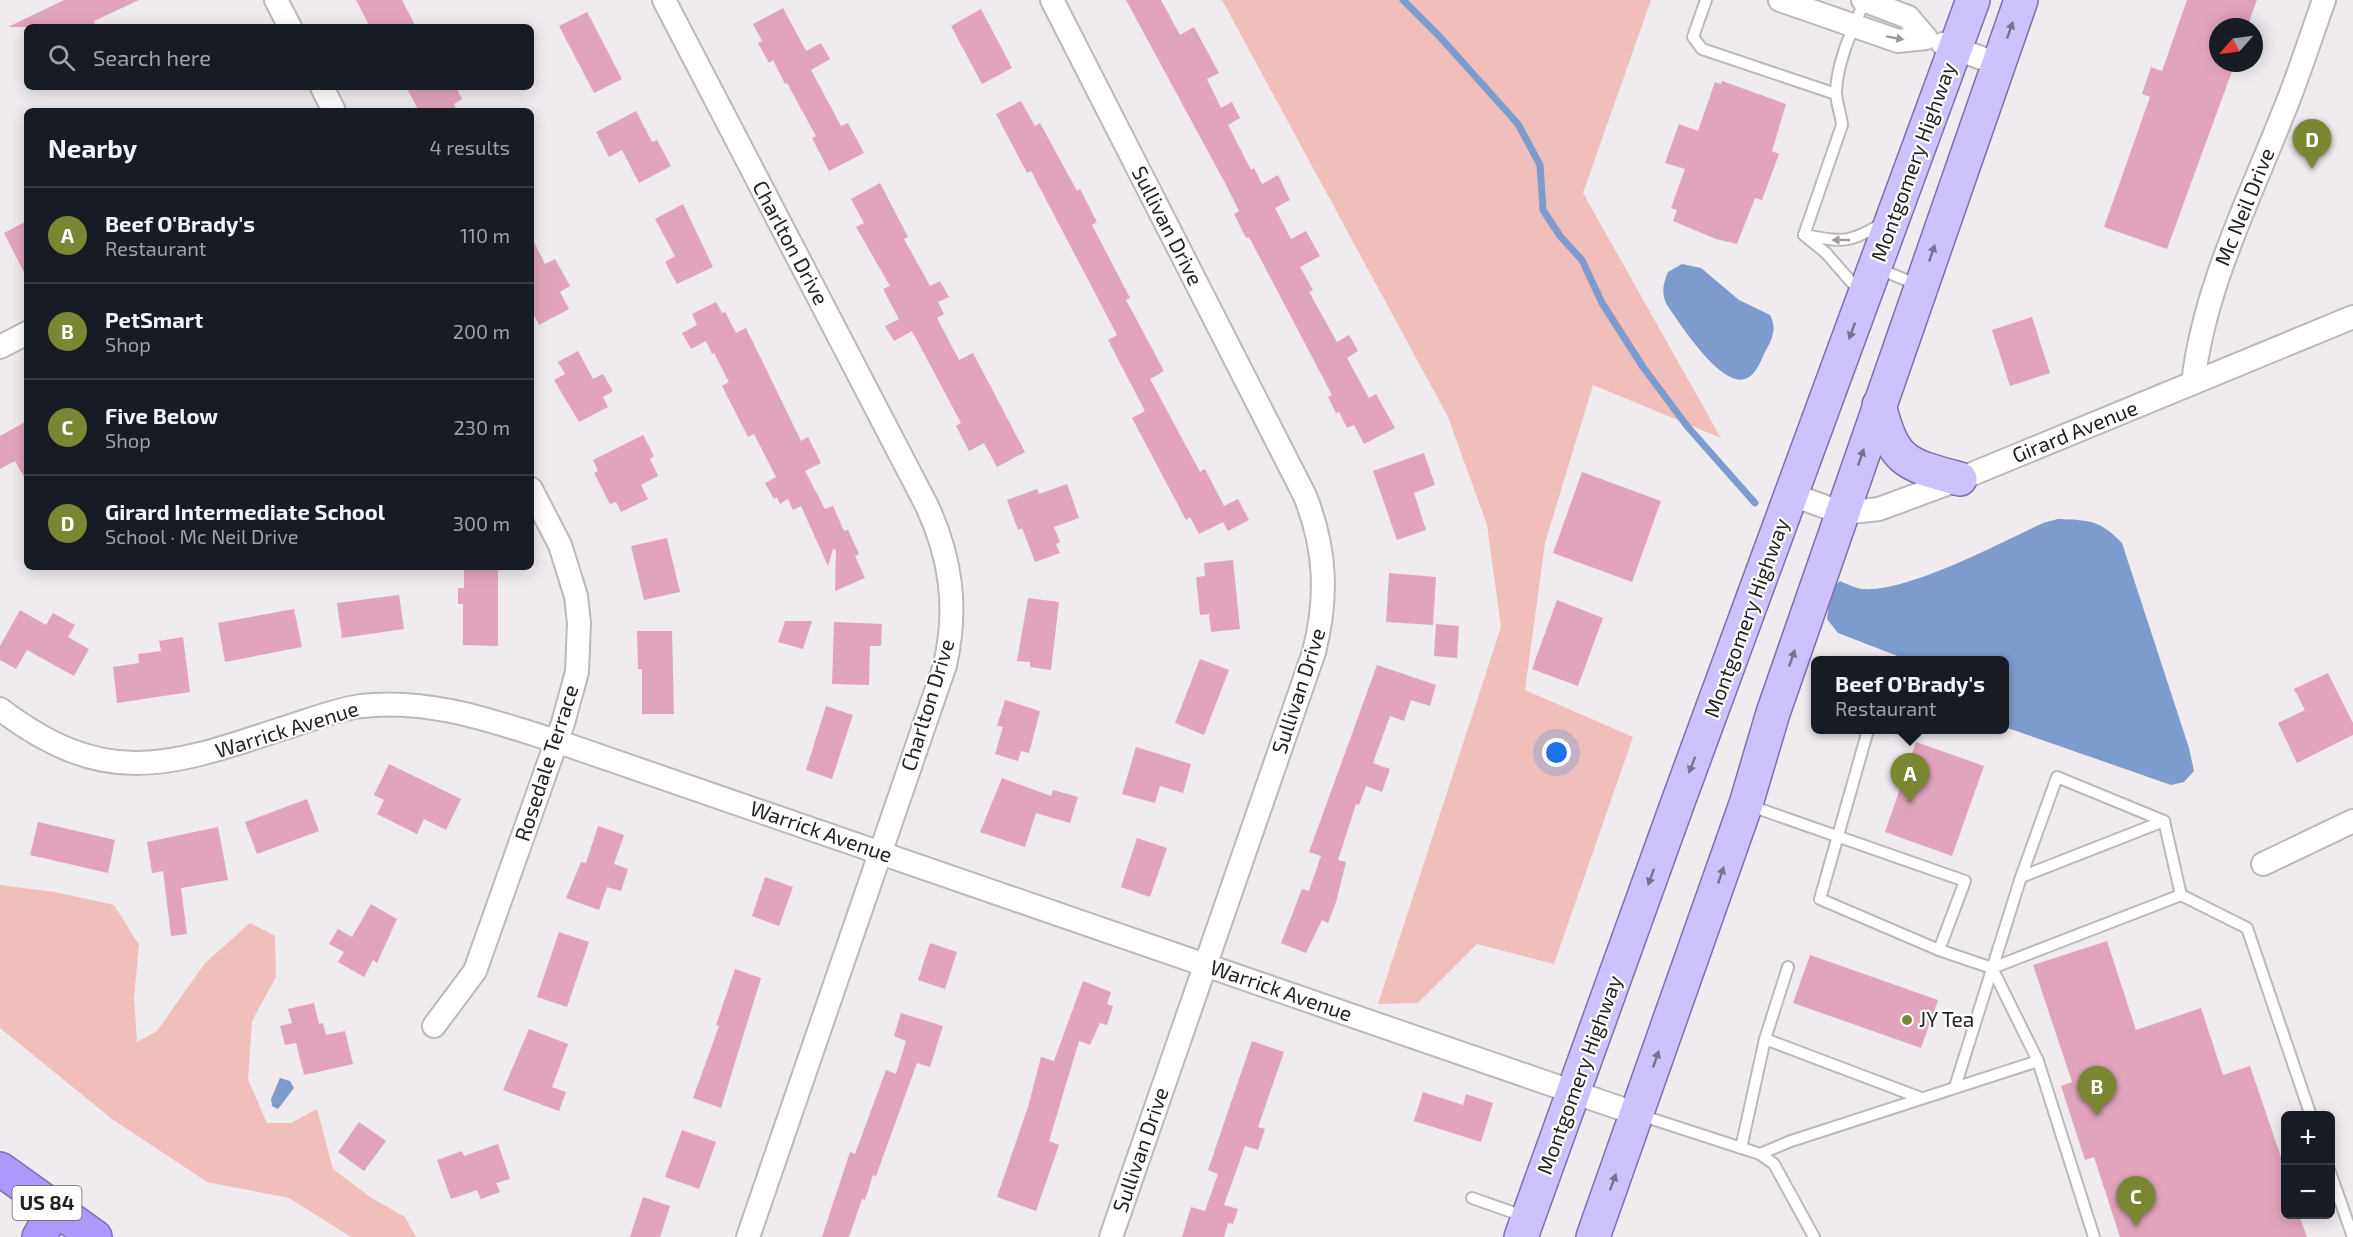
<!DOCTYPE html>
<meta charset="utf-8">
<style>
:root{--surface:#171b24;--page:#20242c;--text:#f1f3f6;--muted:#9ea1a6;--line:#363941;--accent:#7b8633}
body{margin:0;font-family:"Exo 2",sans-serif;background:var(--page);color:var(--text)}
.controls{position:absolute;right:18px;bottom:18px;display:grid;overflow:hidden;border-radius:9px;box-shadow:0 3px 15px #0003}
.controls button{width:54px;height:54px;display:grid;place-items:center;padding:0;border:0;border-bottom:2px solid var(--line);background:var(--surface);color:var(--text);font:30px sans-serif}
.compass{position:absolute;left:2209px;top:18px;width:54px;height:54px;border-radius:50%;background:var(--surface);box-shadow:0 3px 15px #0003;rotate:242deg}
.you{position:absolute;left:1557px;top:753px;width:21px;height:21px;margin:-15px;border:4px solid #fff;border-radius:50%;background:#1a73e8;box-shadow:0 0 0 9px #1a73e833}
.badge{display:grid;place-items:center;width:39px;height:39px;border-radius:50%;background:var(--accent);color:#fff;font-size:20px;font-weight:700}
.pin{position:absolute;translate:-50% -50px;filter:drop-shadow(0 2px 3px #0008)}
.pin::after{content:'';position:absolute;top:32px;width:21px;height:18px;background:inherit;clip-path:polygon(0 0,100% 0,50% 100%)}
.popup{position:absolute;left:1811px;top:656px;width:198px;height:78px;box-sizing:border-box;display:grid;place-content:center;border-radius:9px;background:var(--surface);filter:drop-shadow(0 2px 4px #0005);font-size:20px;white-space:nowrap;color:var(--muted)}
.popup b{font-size:22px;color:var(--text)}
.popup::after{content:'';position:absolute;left:50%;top:100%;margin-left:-12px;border:12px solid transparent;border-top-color:var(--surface)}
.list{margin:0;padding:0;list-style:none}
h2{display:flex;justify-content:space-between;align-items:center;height:78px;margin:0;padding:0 24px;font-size:26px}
h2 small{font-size:20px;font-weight:400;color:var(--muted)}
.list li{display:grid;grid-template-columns:39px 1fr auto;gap:18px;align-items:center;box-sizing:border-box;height:96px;padding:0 24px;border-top:2px solid var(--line)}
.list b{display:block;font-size:22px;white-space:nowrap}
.list p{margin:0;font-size:20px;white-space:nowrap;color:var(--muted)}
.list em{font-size:20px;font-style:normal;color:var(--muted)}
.icon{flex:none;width:33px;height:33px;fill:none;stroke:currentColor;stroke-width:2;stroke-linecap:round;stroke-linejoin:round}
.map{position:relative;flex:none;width:2353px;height:1237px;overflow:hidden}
.search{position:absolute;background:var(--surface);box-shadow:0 3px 15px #0003;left:24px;top:24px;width:510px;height:66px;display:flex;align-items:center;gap:15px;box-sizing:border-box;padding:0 21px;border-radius:9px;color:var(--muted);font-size:22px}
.panel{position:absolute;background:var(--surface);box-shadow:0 3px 15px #0003;left:24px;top:108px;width:510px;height:462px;border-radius:9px}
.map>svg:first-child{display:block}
.green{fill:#f1bfbb}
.water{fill:#7d9bcc}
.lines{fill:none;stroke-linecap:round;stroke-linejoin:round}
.stream{stroke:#7d9bcc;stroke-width:7}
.building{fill:#e2a4bd}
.lane-casing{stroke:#bcb8bd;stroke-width:14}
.street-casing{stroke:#bcb8bd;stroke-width:26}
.primary-casing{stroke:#7d6fb1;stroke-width:36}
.highway-casing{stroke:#7d6fb1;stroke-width:36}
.lane{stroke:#fff;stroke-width:10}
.street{stroke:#fff;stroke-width:22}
.primary{stroke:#cec2fe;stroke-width:33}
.highway{stroke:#ad99fe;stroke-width:33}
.oneway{fill:#787290}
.oneway2{fill:#9c9c9c}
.poi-dot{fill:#7b8633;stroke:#fff;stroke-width:2}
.labels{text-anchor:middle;stroke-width:4.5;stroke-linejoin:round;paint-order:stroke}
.shield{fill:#fff;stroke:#656465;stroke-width:1.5}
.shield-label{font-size:20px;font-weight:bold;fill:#232223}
.street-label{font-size:21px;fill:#232223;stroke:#fff}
.poi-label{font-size:21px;fill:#232223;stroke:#fff;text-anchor:start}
</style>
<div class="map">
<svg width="2353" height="1237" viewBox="0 0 2353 1237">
<rect width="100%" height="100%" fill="#efebef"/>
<g class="green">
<path d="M 1222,0 L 1651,0 L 1583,193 L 1721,438 L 1593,385 L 1545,543 L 1525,690 L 1633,737 L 1554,964 L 1477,944 L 1418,1003 L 1378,1004 L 1501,627 L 1487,525 L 1448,417 Z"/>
<path d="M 0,885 L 55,892 L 114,905 L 139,945 L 134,998 L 137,1042 L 157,1031 L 205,963 L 250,923 L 275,936 L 276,977 L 252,1021 L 248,1080 L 267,1123 L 291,1123 L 317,1109 L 333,1169 L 370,1197 L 405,1217 L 416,1237 L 351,1237 L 289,1198 L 207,1182 L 112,1119 L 0,1028 Z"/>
</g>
<g class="water">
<path d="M 1682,264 L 1701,268 L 1739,300 L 1770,315 C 1778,330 1771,341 1764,354 C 1760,363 1755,376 1745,379 C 1720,387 1679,322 1667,305 C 1661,293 1663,284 1668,272 Z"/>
<path d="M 2058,519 C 2089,520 2100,520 2122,543 L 2189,748 L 2194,771 L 2184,782 L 2171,785 L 2005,727 L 2004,660 L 1908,660 L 1838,633 L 1827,619 L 1831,589 L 1840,581 C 1847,584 1855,588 1862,589 C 1907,593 2000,543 2043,523 Z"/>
<path d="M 280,1078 L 290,1081 L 294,1088 L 278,1109 L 272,1106 L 271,1099 Z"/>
</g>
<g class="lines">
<path class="stream" d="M 1403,0 L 1440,37 L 1518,124 L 1540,165 L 1543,210 L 1560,236 L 1582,260 L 1602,303 L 1643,367 L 1687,426 L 1755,503"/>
</g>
<g class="building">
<path d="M 64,0 L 139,0 L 94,21 L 97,27 L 8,27 Z"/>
<path d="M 356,0 L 402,0 L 416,27 L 370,27 Z"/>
<path d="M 1126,0 L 1161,0 L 1180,35 L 1194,27 L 1219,73 L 1207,79 L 1221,108 L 1232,102 L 1240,118 L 1228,125 L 1251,170 L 1254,168 L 1262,184 L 1278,175 L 1290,200 L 1275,208 L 1291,239 L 1306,231 L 1320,256 L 1300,267 L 1313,290 L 1309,292 L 1337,342 L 1349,335 L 1358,351 L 1347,358 L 1369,398 L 1376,394 L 1395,428 L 1364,444 L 1354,425 L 1347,428 L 1339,412 L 1336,413 L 1328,397 L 1332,395 L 1249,237 L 1246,238 L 1234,214 L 1239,211 L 1225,183 Z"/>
<path d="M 2187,0 L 2257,0 L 2247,27 L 2218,27 L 2218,63 L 2235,63 L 2167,249 L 2104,227 L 2150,97 L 2142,94 L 2151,67 L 2162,71 Z"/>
<path d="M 783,8 L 806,51 L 821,43 L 830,59 L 811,70 L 841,126 L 848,123 L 864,153 L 829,171 L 812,138 L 816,136 L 787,83 L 785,84 L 773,60 L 769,63 L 758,43 L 762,41 L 753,24 Z"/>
<path d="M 981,9 L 1012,68 L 982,84 L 951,26 Z"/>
<path d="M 587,12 L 622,79 L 594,93 L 559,26 Z"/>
<path d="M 1722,81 L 1786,104 L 1772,151 L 1779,154 L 1762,200 L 1755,198 L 1737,244 L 1716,239 L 1673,221 L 1677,210 L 1671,208 L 1685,169 L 1665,163 L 1679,124 L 1698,131 L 1715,82 L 1721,84 Z"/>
<path d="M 406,87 L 456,87 L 462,99 L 454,104 L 457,111 L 419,111 Z"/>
<path d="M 1021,101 L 1035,126 L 1040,123 L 1077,191 L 1080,189 L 1097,222 L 1092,225 L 1130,298 L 1126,300 L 1164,371 L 1150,379 L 1200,472 L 1205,469 L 1224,506 L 1238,499 L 1249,520 L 1228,531 L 1223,522 L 1199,534 L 1190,517 L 1186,520 L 1132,418 L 1145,411 L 1108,340 L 1117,335 L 1031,171 L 1027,173 L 996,114 Z"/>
<path d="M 636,111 L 652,142 L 657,140 L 671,166 L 639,183 L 622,150 L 609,157 L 596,132 Z"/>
<path d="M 880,183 L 908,237 L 904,239 L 930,286 L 940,281 L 949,297 L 938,302 L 944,314 L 937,318 L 959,360 L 973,353 L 1025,452 L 997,467 L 984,443 L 969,451 L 956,426 L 961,423 L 912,331 L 894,341 L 885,326 L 899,319 L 883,289 L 890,286 L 856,227 L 864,223 L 851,199 Z"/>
<path d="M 683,204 L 713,267 L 677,284 L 665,262 L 675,256 L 655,219 Z"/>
<path d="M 27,221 L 27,278 L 4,233 Z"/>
<path d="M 531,236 L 545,264 L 555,259 L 570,286 L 560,292 L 569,309 L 539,325 L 531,309 Z"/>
<path d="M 716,302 L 722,313 L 725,312 L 736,333 L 746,328 L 801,441 L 808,437 L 821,463 L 805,471 L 825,509 L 833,506 L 844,531 L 848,530 L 859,554 L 855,556 L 865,578 L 835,591 L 836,550 L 833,549 L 828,566 L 801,506 L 793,510 L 788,499 L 780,504 L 777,497 L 774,499 L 765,483 L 776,477 L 754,434 L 748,437 L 722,386 L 729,382 L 714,353 L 712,354 L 706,341 L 691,349 L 682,333 L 697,325 L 692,314 Z"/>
<path d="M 2032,317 L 2050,373 L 2010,386 L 1992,330 Z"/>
<path d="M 578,351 L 593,379 L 603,374 L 613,391 L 603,397 L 608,407 L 579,422 L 554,380 L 565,374 L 558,362 Z"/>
<path d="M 27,421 L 27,482 L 15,461 L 0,469 L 0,436 Z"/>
<path d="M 643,435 L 654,456 L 650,459 L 658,476 L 641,485 L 648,499 L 621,512 L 616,502 L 610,504 L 594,473 L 598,471 L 593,460 Z"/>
<path d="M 1424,453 L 1435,485 L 1414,493 L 1426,530 L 1397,540 L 1373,471 Z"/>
<path d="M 1582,472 L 1661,501 L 1632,582 L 1553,553 Z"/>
<path d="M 1067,484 L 1079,518 L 1054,527 L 1060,542 L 1056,544 L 1060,553 L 1035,562 L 1022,528 L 1018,530 L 1007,500 L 1037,489 L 1039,494 Z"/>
<path d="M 667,538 L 680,592 L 644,600 L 631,546 Z"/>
<path d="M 1233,560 L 1240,629 L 1211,632 L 1209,614 L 1200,615 L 1196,577 L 1205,576 L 1204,563 Z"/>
<path d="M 464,569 L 498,569 L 498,646 L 463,645 L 463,604 L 458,604 L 458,588 L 464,588 Z"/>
<path d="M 1389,573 L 1436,577 L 1433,625 L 1386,622 Z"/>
<path d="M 399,595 L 404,629 L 342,638 L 337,603 Z"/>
<path d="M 1028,598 L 1059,602 L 1051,670 L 1030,667 L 1030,662 L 1017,661 Z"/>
<path d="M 1557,600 L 1603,618 L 1578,686 L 1532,669 Z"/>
<path d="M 294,609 L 302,647 L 225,662 L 218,623 Z"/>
<path d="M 20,610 L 46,625 L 53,613 L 75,625 L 68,637 L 89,649 L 74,676 L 27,650 L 16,669 L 0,660 L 0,646 Z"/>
<path d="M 785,621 L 812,621 L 803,649 L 778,642 Z"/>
<path d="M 834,622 L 882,624 L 881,646 L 870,646 L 869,685 L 832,684 Z"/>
<path d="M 1436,624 L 1459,626 L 1457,658 L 1434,656 Z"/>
<path d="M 637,631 L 672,631 L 674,714 L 642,714 L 642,669 L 638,669 Z"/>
<path d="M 183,637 L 190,692 L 117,703 L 113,667 L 139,663 L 138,654 L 161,651 L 159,641 Z"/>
<path d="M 1200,659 L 1229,670 L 1204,735 L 1175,723 Z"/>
<path d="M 1377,665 L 1436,685 L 1430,706 L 1411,700 L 1404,721 L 1390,716 L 1373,763 L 1390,769 L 1382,792 L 1366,786 L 1359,805 L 1356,804 L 1338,860 L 1346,862 L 1336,902 L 1328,923 L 1322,920 L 1306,953 L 1281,943 L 1302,889 L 1309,891 L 1321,856 L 1309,852 Z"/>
<path d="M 2328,673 L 2353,723 L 2353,735 L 2297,763 L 2278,723 L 2305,710 L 2294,689 Z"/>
<path d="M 1005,700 L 1040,711 L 1029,753 L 1021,751 L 1018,761 L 995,754 L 1003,727 L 997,726 Z"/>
<path d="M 826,706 L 853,715 L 832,779 L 806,770 Z"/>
<path d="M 1916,742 L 1984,766 L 1952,856 L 1885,832 Z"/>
<path d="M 1136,747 L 1191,764 L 1183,793 L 1160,786 L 1155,803 L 1122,794 Z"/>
<path d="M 389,764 L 461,799 L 446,830 L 424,819 L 417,834 L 377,814 L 384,800 L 374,795 Z"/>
<path d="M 1002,778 L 1051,796 L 1053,790 L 1078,797 L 1070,823 L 1036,813 L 1025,847 L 980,832 Z"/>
<path d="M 307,799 L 319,831 L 257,854 L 245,822 Z"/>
<path d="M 38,822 L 115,840 L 108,873 L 30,855 Z"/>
<path d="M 598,826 L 624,835 L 614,864 L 628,869 L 621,891 L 607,887 L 599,910 L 566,898 L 581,862 L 586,863 Z"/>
<path d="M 218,827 L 228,880 L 181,888 L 187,934 L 171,936 L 163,871 L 152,873 L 147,842 Z"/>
<path d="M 1137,838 L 1167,848 L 1150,897 L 1121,887 Z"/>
<path d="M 765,877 L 793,887 L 779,926 L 752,916 Z"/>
<path d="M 371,904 L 397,919 L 377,963 L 373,960 L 364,977 L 338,962 L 344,952 L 329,944 L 338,929 L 352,937 Z"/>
<path d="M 559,932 L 589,942 L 567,1007 L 537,997 Z"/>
<path d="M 2107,941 L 2136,1030 L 2201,1008 L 2223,1075 L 2250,1066 L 2286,1172 L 2286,1215 L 2299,1215 L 2307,1237 L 2120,1237 L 2094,1157 L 2085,1160 L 2061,1086 L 2072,1082 L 2033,965 Z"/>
<path d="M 930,943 L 957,952 L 945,989 L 918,980 Z"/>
<path d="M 1810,955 L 1938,1000 L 1921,1048 L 1793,1003 Z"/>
<path d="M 735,969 L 761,978 L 721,1108 L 693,1098 L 719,1026 L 716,1025 Z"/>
<path d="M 1083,981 L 1111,992 L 1107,1004 L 1113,1006 L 1107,1025 L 1100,1023 L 1090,1045 L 1079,1041 L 1049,1141 L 1059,1145 L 1036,1211 L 997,1197 L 1028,1107 L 1041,1057 L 1054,1061 Z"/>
<path d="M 314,1003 L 319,1024 L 323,1023 L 326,1035 L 345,1031 L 353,1064 L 304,1075 L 296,1043 L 285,1045 L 280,1026 L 292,1023 L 288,1009 Z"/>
<path d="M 901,1013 L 943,1026 L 930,1067 L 917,1063 L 876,1176 L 873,1175 L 865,1200 L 862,1199 L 849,1237 L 822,1237 L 850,1152 L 855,1154 L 886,1070 L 896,1074 L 906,1041 L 894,1036 Z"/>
<path d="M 529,1029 L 568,1044 L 552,1087 L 566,1092 L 559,1111 L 503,1090 Z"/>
<path d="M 1252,1041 L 1284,1052 L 1258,1127 L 1265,1129 L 1258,1150 L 1245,1146 L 1224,1205 L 1238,1209 L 1233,1224 L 1228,1223 L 1224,1237 L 1182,1237 L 1191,1207 L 1205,1211 L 1218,1174 L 1208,1170 Z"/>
<path d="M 1423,1092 L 1463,1105 L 1466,1094 L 1493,1103 L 1481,1142 L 1414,1121 Z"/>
<path d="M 359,1122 L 386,1141 L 364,1171 L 338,1152 Z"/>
<path d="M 682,1130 L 716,1142 L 699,1189 L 665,1177 Z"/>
<path d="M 498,1144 L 510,1179 L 496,1183 L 500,1192 L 481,1199 L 477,1190 L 451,1199 L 437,1160 L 462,1151 L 464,1156 Z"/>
<path d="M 643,1197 L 670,1206 L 660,1237 L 630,1237 Z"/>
</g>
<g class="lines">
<g class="lane-casing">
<g id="lane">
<path d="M 1706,0 L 1693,37 L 1702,49 L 1836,94"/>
<path d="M 1804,235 L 1842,125 C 1841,114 1836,102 1836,92 C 1837,61 1853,28 1865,0"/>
<path d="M 1877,268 L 1918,285"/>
<path d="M 1860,292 L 1826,253 L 1804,235 C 1843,242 1848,244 1883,223"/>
<path d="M 1868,730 L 1820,899 L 1939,950 L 1992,968 L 2038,1061"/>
<path d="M 1748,805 L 1965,881 L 1939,950"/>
<path d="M 2164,821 L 2181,895"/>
<path d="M 1992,968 L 2181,895 L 2247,928 L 2311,1116"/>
<path d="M 1765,1039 L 1921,1098"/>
<path d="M 1955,1087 L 2021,877 L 2057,777 L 2164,821 L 2021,877"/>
<path d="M 1640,1115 L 1760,1154 L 1791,1141 L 2038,1061 L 2094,1237"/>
<path d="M 1741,1148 L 1765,1039 L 1788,967"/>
<path d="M 1760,1154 L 1774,1164 L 1814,1237"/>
<path d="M 2330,1172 L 2353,1237"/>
<path d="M 1472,1198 L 1526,1217"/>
</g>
</g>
<g class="street-casing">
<g id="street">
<path d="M 276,0 L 290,27"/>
<path d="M 664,0 L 927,506 C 951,558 958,608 945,665 L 748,1237"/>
<path d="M 1052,0 L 1305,496 C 1326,549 1328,597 1314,652 L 1111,1237"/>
<path d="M 1780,0 L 1898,41 L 1926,38 L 1908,17 L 1863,0"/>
<path d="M 1943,44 L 1998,64"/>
<path d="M 322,87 L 334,111"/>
<path d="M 0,347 L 27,333"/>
<path d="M 2193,383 C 2204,289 2247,204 2282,116 C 2298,78 2310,39 2324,0"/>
<path d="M 1793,495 L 1842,513 L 1879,509 L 1960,479 L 2353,317"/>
<path d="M 0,709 C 103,787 165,768 278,730 C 305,722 333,710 361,706 C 429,698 492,721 556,741 L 1637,1114"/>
<path d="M 2263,864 L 2353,821"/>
<path d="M 434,1026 L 475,971 L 563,723 L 577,672 L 579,623 L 576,596 L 560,545 L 531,489"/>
</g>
</g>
<g class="primary-casing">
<g id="primary">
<path d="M 1879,405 C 1894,463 1905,464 1960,479"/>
<path d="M 1521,1237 L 1678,802 L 1973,0"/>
<path d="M 1593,1237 L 1746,804 L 1773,713 L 2021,0"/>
</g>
</g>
<g class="highway-casing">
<g id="highway">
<path d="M 0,1169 L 95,1237"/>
<path d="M 39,1237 L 55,1209"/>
</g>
</g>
<use href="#lane" class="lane"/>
<use href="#street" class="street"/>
<use href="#primary" class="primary"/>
<use href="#highway" class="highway"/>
</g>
<defs><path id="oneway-solid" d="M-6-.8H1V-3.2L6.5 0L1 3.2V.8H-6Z" transform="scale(1.5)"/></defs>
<g class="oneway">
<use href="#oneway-solid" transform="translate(2010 30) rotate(-71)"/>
<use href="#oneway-solid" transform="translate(1932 253) rotate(-71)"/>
<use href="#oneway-solid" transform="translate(1852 331) rotate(110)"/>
<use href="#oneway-solid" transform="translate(1861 457) rotate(-71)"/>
<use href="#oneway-solid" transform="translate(1792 658) rotate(-71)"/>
<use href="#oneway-solid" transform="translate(1692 765) rotate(111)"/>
<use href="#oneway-solid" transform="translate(1721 875) rotate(-71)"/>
<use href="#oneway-solid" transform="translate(1651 877) rotate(110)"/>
<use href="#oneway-solid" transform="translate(1656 1059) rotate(-71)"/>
<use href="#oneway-solid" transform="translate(1613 1182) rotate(-70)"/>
</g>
<g class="oneway2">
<use href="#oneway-solid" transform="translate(1895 38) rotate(10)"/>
<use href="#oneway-solid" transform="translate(1841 240) rotate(180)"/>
</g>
<circle class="poi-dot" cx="1907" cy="1020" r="6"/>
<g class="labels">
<rect class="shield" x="12.5" y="1186" width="69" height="34" rx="4.5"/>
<g class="shield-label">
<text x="47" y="1210">US 84</text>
</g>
<g class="street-label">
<text transform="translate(1914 162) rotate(-70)" y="7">Montgomery Highway</text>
<text transform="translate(2245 207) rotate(-68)" y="7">Mc Neil Drive</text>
<text transform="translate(1167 226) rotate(63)" y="7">Sullivan Drive</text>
<text transform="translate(790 243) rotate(62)" y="7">Charlton Drive</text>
<text transform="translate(2075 432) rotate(-22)" y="7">Girard Avenue</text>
<text transform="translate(1747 618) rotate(-70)" y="7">Montgomery Highway</text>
<text transform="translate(1299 691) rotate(-72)" y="7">Sullivan Drive</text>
<text transform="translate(928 705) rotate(-73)" y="7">Charlton Drive</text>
<text transform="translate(287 730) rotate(-17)" y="7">Warrick Avenue</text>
<text transform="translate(547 763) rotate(-72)" y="7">Rosedale Terrace</text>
<text transform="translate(821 832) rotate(19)" y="7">Warrick Avenue</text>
<text transform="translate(1281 991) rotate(19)" y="7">Warrick Avenue</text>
<text transform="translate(1580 1075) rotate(-70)" y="7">Montgomery Highway</text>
<text transform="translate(1141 1150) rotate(-71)" y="7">Sullivan Drive</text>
</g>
<g class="poi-label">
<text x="1919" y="1027">JY Tea</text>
</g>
</g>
</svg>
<div class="controls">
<button>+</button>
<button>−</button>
</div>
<svg class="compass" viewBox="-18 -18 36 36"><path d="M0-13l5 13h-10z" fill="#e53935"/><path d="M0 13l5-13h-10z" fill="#9ea1a6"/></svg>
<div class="you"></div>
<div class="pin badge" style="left:1910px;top:803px">A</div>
<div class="popup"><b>Beef O'Brady's</b>Restaurant</div>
<div class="pin badge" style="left:2097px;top:1116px">B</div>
<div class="pin badge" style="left:2136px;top:1226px">C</div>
<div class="pin badge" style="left:2312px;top:169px">D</div>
<div class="search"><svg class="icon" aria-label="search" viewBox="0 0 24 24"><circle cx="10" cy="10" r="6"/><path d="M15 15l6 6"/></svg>Search here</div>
<section class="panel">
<h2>Nearby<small>4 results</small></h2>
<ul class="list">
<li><span class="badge">A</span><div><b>Beef O'Brady's</b><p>Restaurant</p></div><em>110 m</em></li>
<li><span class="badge">B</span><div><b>PetSmart</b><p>Shop</p></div><em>200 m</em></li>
<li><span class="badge">C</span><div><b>Five Below</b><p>Shop</p></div><em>230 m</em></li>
<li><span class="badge">D</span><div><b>Girard Intermediate School</b><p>School · Mc Neil Drive</p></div><em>300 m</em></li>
</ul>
</section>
</div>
